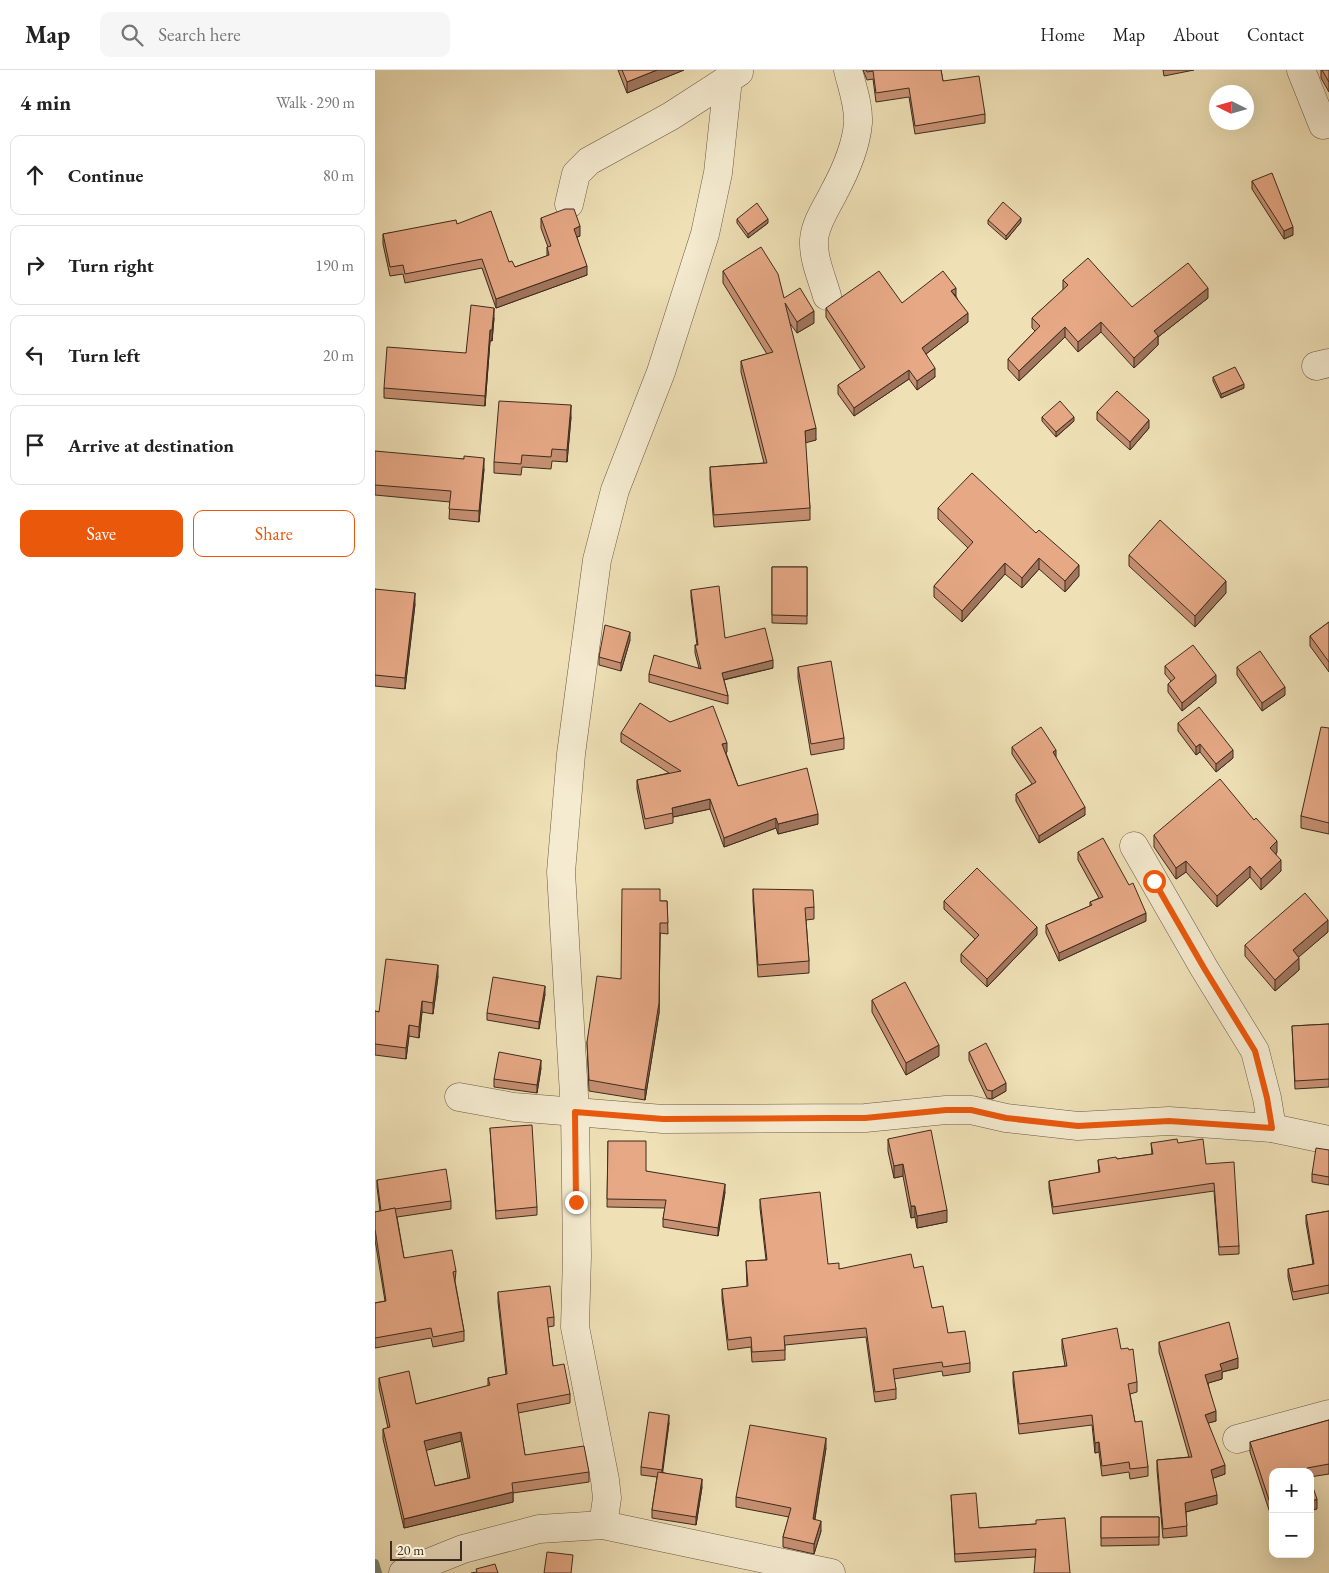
<!DOCTYPE html>
<meta charset="utf-8">
<style>
:root{--surface:#fff;--page:#f6f6f6;--text:#222;--muted:#767676;--line:#e0e0e0;--accent:#ea580c}
body{margin:0;font-family:"EB Garamond",serif;background:var(--page);color:var(--text)}
.controls{position:absolute;right:15px;bottom:15px;display:grid;overflow:hidden;border-radius:10px;box-shadow:0 5px 20px #0002}
.controls button{width:45px;height:45px;display:grid;place-items:center;padding:0;border:0;border-bottom:1px solid var(--line);background:var(--surface);color:var(--text);font:25px sans-serif}
.compass{position:absolute;left:834px;top:15px;width:45px;height:45px;border-radius:50%;background:var(--surface);box-shadow:0 5px 20px #0002;rotate:275deg}
.scale{position:absolute;left:15px;bottom:12px;width:72px;box-sizing:border-box;padding-left:5px;border:2px solid #3d2b1e;border-top:0;font-size:14px;line-height:18px;white-space:nowrap;color:#3d2b1e;-webkit-text-stroke:4px #f5ebd0;paint-order:stroke}
.stop{position:absolute;width:15px;height:15px;margin:-11px;border:4px solid #ea580c;border-radius:50%;background:#fff}
.stop.end{background:#ea580c;border-color:#fff;box-shadow:0 1px 5px #0008}
.list{margin:0;padding:0;list-style:none}
h2{display:flex;justify-content:space-between;align-items:center;height:65px;margin:0;padding:0 20px;font-size:21px}
h2 small{font-size:16px;font-weight:400;color:var(--muted)}
.list li{display:grid;grid-template-columns:32px 1fr auto;gap:15px;align-items:center;box-sizing:border-box;height:80px;margin:0 10px 10px;padding:0 10px;border:1px solid var(--line);border-radius:10px}
.list b{display:block;font-size:19px;white-space:nowrap}
.list em{font-size:16px;font-style:normal;color:var(--muted)}
.actions{display:flex;gap:10px;padding:15px 20px}
.actions a{flex:1;padding:11px 0;border:1px solid var(--accent);border-radius:10px;text-align:center;font-size:18px;color:var(--accent)}
.actions .main{background:var(--accent);color:#fff}
.icon{flex:none;width:28px;height:28px;fill:none;stroke:currentColor;stroke-width:2;stroke-linecap:round;stroke-linejoin:round}
.map{position:relative;flex:none;width:954px;height:1503px;overflow:hidden}
header{display:flex;align-items:center;gap:30px;box-sizing:border-box;height:70px;padding:0 25px;background:var(--surface);border-bottom:1px solid var(--line)}
header strong{font-size:24px}
nav{display:flex;gap:28px;margin-inline-start:auto;font-size:18px}
.search{width:350px;height:45px;background:var(--page);display:flex;align-items:center;gap:12px;box-sizing:border-box;padding:0 18px;border-radius:10px;color:var(--muted);font-size:19px}
main{display:flex}
aside{flex:1;background:var(--surface)}
.map>svg:first-child{display:block}
.lines{fill:none;stroke-linecap:round;stroke-linejoin:round}
.stream{stroke:#758375;stroke-width:8}
.minor-casing{stroke:#6a5844;stroke-width:29}
.minor{stroke:#f5ebd0;stroke-width:28}
.wall{fill:#c69072;stroke:#3d2b1e;fill-rule:evenodd}
.shaded-wall{fill:#a1765d;stroke:#3d2b1e}
.building{fill:#e6a885;stroke:#3d2b1e;fill-rule:evenodd}
.route{stroke:#ea580c;stroke-width:6}
</style>
<header>
<strong>Map</strong>
<div class="search"><svg class="icon" aria-label="search" viewBox="0 0 24 24"><circle cx="10" cy="10" r="6"/><path d="M15 15l6 6"/></svg>Search here</div>
<nav><a>Home</a><a>Map</a><a>About</a><a>Contact</a></nav>
</header>
<main>
<aside>
<h2>4 min<small>Walk · 290 m</small></h2>
<ul class="list">
<li><svg class="icon" aria-label="ahead" viewBox="0 0 24 24"><path d="M12 20V5M6 11l6-6 6 6"/></svg><div><b>Continue</b></div><em>80 m</em></li>
<li><svg class="icon" aria-label="right" viewBox="0 0 24 24"><path d="M7 20v-9h11M14 6l5 5-5 5"/></svg><div><b>Turn right</b></div><em>190 m</em></li>
<li><svg class="icon" aria-label="left" viewBox="0 0 24 24"><path d="M17 20v-9H6M10 6l-5 5 5 5"/></svg><div><b>Turn left</b></div><em>20 m</em></li>
<li><svg class="icon" aria-label="arrive" viewBox="0 0 24 24"><path d="M6 21V4h12l-3 4 3 4H6"/></svg><div><b>Arrive at destination</b></div></li>
</ul>
<div class="actions"><a class="main">Save</a><a>Share</a></div>
</aside>
<div class="map">
<svg width="954" height="1503" viewBox="0 0 954 1503">
<rect width="100%" height="100%" fill="#efe0b6"/>
<filter id="stains"><feTurbulence type="fractalNoise" baseFrequency=".004" numOctaves="4"/><feColorMatrix values="0 0 0 0 .2 0 0 0 0 .09 0 0 0 0 .02 0 0 0 .5 -.17"/></filter>
<radialGradient id="worn" r=".72"><stop offset=".6" stop-color="#630" stop-opacity="0"/><stop offset="1" stop-color="#630" stop-opacity=".3"/></radialGradient>
<g class="lines">
<path class="stream" d="M 0,1493 L 3,1503"/>
<g class="minor-casing">
<g id="minor">
<path d="M 926,0 L 948,55"/>
<path d="M 194,134 L 201,104 L 214,91 L 296,46 L 364,2"/>
<path d="M 452,226 C 447,208 438,189 439,170 C 440,154 451,138 458,124 C 470,102 481,78 483,53 C 484,35 477,17 473,0"/>
<path d="M 941,296 L 954,293"/>
<path d="M 759,776 L 829,898 L 880,981 L 892,1028 L 897,1058"/>
<path d="M 84,1027 L 139,1037 L 288,1049 L 490,1048 L 571,1040 L 596,1040 L 631,1048 L 703,1056 L 794,1051 L 897,1058 L 954,1070"/>
<path d="M 862,1369 L 954,1344"/>
<path d="M 228,1455 L 232,1428 L 230,1410 L 200,1257 L 202,1186 L 200,1042 L 186,802 L 196,684 L 222,490 L 240,420 L 286,302 L 330,164 L 343,103 L 353,9"/>
<path d="M 28,1503 L 88,1479 L 164,1459 L 228,1455 L 456,1503"/>
</g>
</g>
<use href="#minor" class="minor"/>
</g>
<g class="wall">
<path d="M 243,0 L 309,0 L 252,23 Z"/>
<path d="M 488,0 L 566,0 L 568,11 L 610,44 L 610,53 L 540,64 L 534,27 L 501,32 L 498,9 L 492,10 Z"/>
<path d="M 788,0 L 819,0 L 789,6 Z"/>
<path d="M 946,0 L 954,0 L 954,22 L 946,8 Z"/>
<path d="M 877,111 L 918,165 L 909,169 L 877,119 Z"/>
<path d="M 166,148 L 205,166 L 202,167 L 212,205 L 121,238 L 107,198 L 30,213 L 28,204 L 15,206 L 8,174 L 8,164 L 82,154 L 134,192 L 140,197 L 172,186 L 172,177 L 173,177 L 166,158 Z"/>
<path d="M 362,149 L 393,153 L 373,168 L 362,153 Z"/>
<path d="M 613,150 L 646,152 L 631,170 L 613,154 Z"/>
<path d="M 348,201 L 409,228 L 439,253 L 422,263 L 414,252 L 441,370 L 430,372 L 435,438 L 435,450 L 339,457 L 335,409 L 335,397 L 389,393 L 366,302 L 366,291 L 392,284 L 348,213 Z"/>
<path d="M 688,210 L 757,237 L 833,228 L 783,267 L 783,275 L 759,298 L 726,262 L 703,282 L 690,267 L 644,311 L 633,299 L 633,289 L 660,261 L 657,258 L 657,248 L 688,220 Z"/>
<path d="M 581,226 L 593,252 L 551,284 L 560,307 L 542,320 L 534,309 L 479,346 L 463,324 L 463,315 L 486,300 L 451,247 L 451,238 L 527,233 Z"/>
<path d="M 119,248 L 117,271 L 115,271 L 110,336 L 9,328 L 9,318 L 91,283 Z"/>
<path d="M 838,307 L 869,318 L 846,328 L 838,311 Z"/>
<path d="M 722,342 L 774,358 L 755,380 L 722,350 Z"/>
<path d="M 196,347 L 192,392 L 177,391 L 176,399 L 147,397 L 146,405 L 119,403 L 119,392 Z"/>
<path d="M 667,347 L 699,351 L 681,367 L 667,351 Z"/>
<path d="M 0,386 L 89,389 L 109,399 L 104,452 L 74,449 L 75,432 L 0,425 Z"/>
<path d="M 563,438 L 704,506 L 690,522 L 664,499 L 647,518 L 630,504 L 587,552 L 559,527 L 559,516 L 593,478 L 563,449 Z"/>
<path d="M 754,485 L 851,523 L 820,557 L 754,496 Z"/>
<path d="M 397,497 L 432,497 L 432,554 L 397,553 Z"/>
<path d="M 0,519 L 40,534 L 30,619 L 0,616 Z"/>
<path d="M 316,520 L 350,568 L 398,598 L 349,610 L 353,626 L 353,634 L 274,612 L 274,604 L 324,598 L 320,583 L 320,575 L 322,575 L 316,527 Z"/>
<path d="M 954,552 L 954,602 L 935,576 L 935,566 Z"/>
<path d="M 255,570 L 246,601 L 224,595 L 224,587 Z"/>
<path d="M 790,596 L 841,613 L 807,641 L 793,622 L 793,614 L 796,611 L 790,604 Z"/>
<path d="M 423,597 L 469,668 L 469,679 L 436,685 L 423,608 Z"/>
<path d="M 862,597 L 910,625 L 887,641 L 862,605 Z"/>
<path d="M 295,652 L 352,682 L 351,683 L 363,716 L 443,754 L 403,764 L 401,758 L 349,777 L 335,739 L 298,747 L 298,753 L 270,759 L 262,719 L 262,710 L 294,703 L 246,672 L 246,663 Z"/>
<path d="M 803,653 L 858,688 L 841,702 L 825,682 L 821,685 L 803,661 Z"/>
<path d="M 954,658 L 954,764 L 926,758 L 926,746 Z"/>
<path d="M 637,677 L 681,688 L 710,745 L 664,773 L 641,731 L 641,724 L 657,714 L 637,684 Z"/>
<path d="M 779,765 L 902,782 L 901,784 L 906,801 L 886,820 L 875,807 L 842,837 L 811,802 L 801,809 L 779,777 Z"/>
<path d="M 703,782 L 771,851 L 684,891 L 671,863 L 671,855 L 715,836 L 715,832 L 724,828 L 703,790 Z"/>
<path d="M 378,819 L 439,837 L 439,849 L 431,850 L 434,891 L 434,903 L 383,907 L 378,831 Z"/>
<path d="M 285,831 L 292,831 L 293,864 L 285,863 L 284,943 L 270,1030 L 214,1021 L 212,972 L 246,909 Z"/>
<path d="M 569,831 L 662,865 L 612,917 L 586,892 L 586,884 L 600,869 L 569,839 Z"/>
<path d="M 953,862 L 923,887 L 924,900 L 900,921 L 870,886 L 870,875 Z"/>
<path d="M 63,906 L 58,944 L 47,942 L 44,968 L 34,966 L 31,989 L 0,985 L 0,941 L 4,942 Z"/>
<path d="M 170,924 L 164,959 L 112,950 L 112,943 Z"/>
<path d="M 497,930 L 564,986 L 531,1005 L 497,942 Z"/>
<path d="M 954,954 L 954,1017 L 920,1019 L 917,956 Z"/>
<path d="M 594,982 L 631,1021 L 617,1029 L 612,1028 L 594,990 Z"/>
<path d="M 166,998 L 162,1023 L 119,1017 L 119,1009 Z"/>
<path d="M 115,1058 L 162,1137 L 162,1145 L 121,1149 Z"/>
<path d="M 513,1069 L 572,1152 L 542,1158 L 540,1147 L 536,1148 L 528,1106 L 519,1108 L 513,1081 Z"/>
<path d="M 233,1071 L 271,1101 L 350,1122 L 343,1166 L 288,1157 L 288,1149 L 290,1138 L 232,1137 Z"/>
<path d="M 776,1073 L 803,1073 L 831,1094 L 864,1176 L 864,1184 L 844,1185 L 839,1121 L 678,1144 L 674,1118 L 674,1111 L 724,1103 L 723,1090 L 742,1089 L 777,1084 Z"/>
<path d="M 954,1080 L 954,1115 L 937,1112 L 937,1104 Z"/>
<path d="M 2,1110 L 76,1131 L 76,1139 L 22,1147 L 29,1188 L 81,1201 L 80,1211 L 89,1261 L 89,1271 L 58,1277 L 56,1268 L 0,1278 L 0,1233 L 10,1231 L 0,1170 L 0,1142 L 5,1141 L 2,1117 Z"/>
<path d="M 385,1129 L 453,1194 L 464,1199 L 539,1198 L 557,1238 L 573,1263 L 595,1293 L 595,1302 L 568,1306 L 567,1301 L 519,1309 L 521,1319 L 521,1329 L 500,1332 L 491,1267 L 410,1275 L 410,1290 L 377,1292 L 376,1277 L 353,1280 L 347,1229 L 347,1219 L 372,1217 L 371,1191 L 391,1190 L 385,1138 Z"/>
<path d="M 954,1141 L 954,1223 L 918,1230 L 913,1207 L 913,1199 L 938,1194 L 931,1153 L 931,1145 Z"/>
<path d="M 123,1222 L 179,1247 L 179,1256 L 173,1257 L 178,1296 L 195,1324 L 195,1333 L 143,1343 L 150,1385 L 214,1402 L 214,1412 L 138,1423 L 138,1432 L 29,1458 L 8,1369 L 8,1359 L 13,1358 L 4,1318 L 4,1308 L 41,1334 L 113,1316 L 113,1308 L 131,1305 L 123,1232 ZM 86,1371 L 93,1408 L 60,1416 L 51,1380 Z"/>
<path d="M 687,1269 L 746,1279 L 762,1312 L 762,1322 L 755,1324 L 760,1352 L 773,1397 L 773,1406 L 755,1409 L 754,1402 L 727,1406 L 724,1382 L 720,1383 L 717,1355 L 644,1364 L 638,1312 L 638,1302 L 690,1296 L 687,1279 Z"/>
<path d="M 784,1272 L 863,1298 L 847,1302 L 847,1309 L 833,1313 L 841,1351 L 833,1353 L 850,1404 L 838,1408 L 842,1434 L 811,1442 L 812,1466 L 788,1468 L 782,1400 L 782,1390 L 814,1387 L 784,1282 Z"/>
<path d="M 954,1350 L 954,1404 L 935,1407 L 935,1402 L 898,1402 L 898,1452 L 875,1382 L 875,1372 Z"/>
<path d="M 294,1353 L 287,1402 L 327,1417 L 321,1455 L 277,1448 L 277,1440 L 282,1407 L 266,1405 L 266,1397 Z"/>
<path d="M 451,1378 L 440,1449 L 446,1461 L 439,1484 L 408,1477 L 408,1467 L 414,1447 L 361,1437 L 361,1427 Z"/>
<path d="M 576,1425 L 604,1458 L 661,1454 L 690,1448 L 660,1487 L 580,1492 Z"/>
<path d="M 726,1447 L 784,1447 L 784,1475 L 726,1476 Z"/>
</g>
<g class="shaded-wall">
<path d="M 282,0 L 309,0 L 252,23 L 252,12 Z"/>
<path d="M 646,148 L 646,152 L 631,170 L 631,166 Z"/>
<path d="M 393,149 L 393,153 L 373,168 L 373,164 Z"/>
<path d="M 205,156 L 205,166 L 199,168 L 199,159 Z"/>
<path d="M 918,157 L 918,165 L 909,169 L 909,161 Z"/>
<path d="M 212,196 L 212,205 L 121,238 L 121,229 Z"/>
<path d="M 581,218 L 581,226 L 576,221 Z"/>
<path d="M 833,218 L 833,228 L 783,267 L 783,275 L 759,298 L 759,288 L 779,261 Z"/>
<path d="M 119,238 L 119,248 L 117,271 L 117,260 Z"/>
<path d="M 439,241 L 439,253 L 422,263 L 422,252 Z"/>
<path d="M 593,243 L 593,252 L 547,287 L 547,278 Z"/>
<path d="M 726,252 L 726,262 L 703,282 L 703,272 Z"/>
<path d="M 690,257 L 690,267 L 644,311 L 644,301 Z"/>
<path d="M 115,260 L 115,271 L 110,336 L 110,326 Z"/>
<path d="M 560,298 L 560,307 L 542,320 L 542,311 Z"/>
<path d="M 534,300 L 534,309 L 479,346 L 479,338 Z"/>
<path d="M 869,314 L 869,318 L 846,328 L 846,324 Z"/>
<path d="M 196,335 L 196,347 L 192,392 L 192,380 Z"/>
<path d="M 699,347 L 699,351 L 681,367 L 681,362 Z"/>
<path d="M 774,350 L 774,358 L 755,380 L 755,372 Z"/>
<path d="M 441,358 L 441,370 L 430,373 L 430,361 Z"/>
<path d="M 109,388 L 109,399 L 104,452 L 104,441 Z"/>
<path d="M 664,488 L 664,499 L 647,518 L 647,508 Z"/>
<path d="M 630,493 L 630,504 L 587,552 L 587,541 Z"/>
<path d="M 704,495 L 704,506 L 690,522 L 690,511 Z"/>
<path d="M 851,511 L 851,523 L 820,557 L 820,546 Z"/>
<path d="M 40,523 L 40,534 L 30,619 L 30,608 Z"/>
<path d="M 255,562 L 255,570 L 246,601 L 246,593 Z"/>
<path d="M 398,590 L 398,598 L 347,610 L 347,603 Z"/>
<path d="M 841,605 L 841,613 L 807,641 L 807,633 Z"/>
<path d="M 910,617 L 910,625 L 887,641 L 887,633 Z"/>
<path d="M 352,673 L 352,682 L 347,684 L 347,674 Z"/>
<path d="M 825,674 L 825,682 L 821,685 L 821,677 Z"/>
<path d="M 681,680 L 681,688 L 678,682 Z"/>
<path d="M 858,680 L 858,688 L 841,702 L 841,694 Z"/>
<path d="M 335,729 L 335,739 L 298,747 L 297,738 Z"/>
<path d="M 710,737 L 710,745 L 664,773 L 664,766 Z"/>
<path d="M 443,744 L 443,754 L 403,764 L 403,754 Z"/>
<path d="M 401,748 L 401,758 L 349,777 L 349,768 Z"/>
<path d="M 902,771 L 902,782 L 895,789 L 895,778 Z"/>
<path d="M 906,790 L 906,801 L 886,820 L 886,809 Z"/>
<path d="M 811,791 L 811,802 L 801,809 L 801,798 Z"/>
<path d="M 875,796 L 875,807 L 842,837 L 842,826 Z"/>
<path d="M 771,843 L 771,851 L 684,891 L 684,883 Z"/>
<path d="M 953,850 L 953,862 L 918,892 L 918,880 Z"/>
<path d="M 662,857 L 662,865 L 612,917 L 612,909 Z"/>
<path d="M 285,863 L 284,943 L 270,1030 L 270,1020 Z"/>
<path d="M 924,888 L 924,900 L 900,921 L 900,910 Z"/>
<path d="M 63,895 L 63,906 L 58,944 L 58,933 Z"/>
<path d="M 170,916 L 170,924 L 164,959 L 164,952 Z"/>
<path d="M 47,931 L 47,942 L 44,968 L 44,957 Z"/>
<path d="M 34,955 L 34,966 L 31,989 L 31,978 Z"/>
<path d="M 564,975 L 564,986 L 531,1005 L 531,993 Z"/>
<path d="M 166,990 L 166,998 L 162,1023 L 162,1015 Z"/>
<path d="M 631,1013 L 631,1021 L 617,1029 L 617,1021 Z"/>
<path d="M 528,1094 L 528,1106 L 519,1108 L 519,1096 Z"/>
<path d="M 350,1114 L 350,1122 L 343,1166 L 343,1158 Z"/>
<path d="M 536,1136 L 540,1136 L 540,1147 L 536,1148 Z"/>
<path d="M 572,1140 L 572,1152 L 542,1158 L 542,1146 Z"/>
<path d="M 863,1288 L 863,1298 L 847,1302 L 847,1309 L 830,1314 L 830,1305 L 845,1294 Z"/>
<path d="M 841,1341 L 841,1351 L 830,1354 L 830,1345 Z"/>
<path d="M 294,1345 L 294,1353 L 287,1408 L 287,1400 Z"/>
<path d="M 86,1362 L 86,1371 L 49,1381 L 49,1371 Z"/>
<path d="M 451,1368 L 451,1378 L 438,1459 L 438,1449 Z"/>
<path d="M 724,1372 L 724,1382 L 720,1383 L 720,1373 Z"/>
<path d="M 850,1395 L 850,1404 L 836,1409 L 836,1400 Z"/>
<path d="M 327,1409 L 327,1417 L 321,1455 L 321,1447 Z"/>
<path d="M 138,1422 L 138,1432 L 29,1458 L 29,1449 Z"/>
<path d="M 842,1425 L 842,1434 L 810,1442 L 810,1433 Z"/>
<path d="M 942,1429 L 942,1439 L 935,1441 L 935,1432 Z"/>
<path d="M 446,1451 L 446,1461 L 439,1484 L 439,1474 Z"/>
</g>
<g class="building">
<path d="M 247,0 L 282,0 L 252,12 Z"/>
<path d="M 491,0 L 566,0 L 568,11 L 604,6 L 610,44 L 540,56 L 534,18 L 501,23 L 498,1 L 492,2 Z"/>
<path d="M 947,0 L 954,0 L 954,12 Z"/>
<path d="M 897,103 L 918,157 L 909,161 L 877,111 Z"/>
<path d="M 628,132 L 646,148 L 631,166 L 613,150 Z"/>
<path d="M 382,133 L 393,149 L 373,164 L 362,149 Z"/>
<path d="M 190,139 L 199,139 L 205,156 L 199,159 L 212,196 L 121,229 L 107,189 L 30,204 L 28,195 L 15,197 L 8,164 L 81,150 L 82,154 L 116,141 L 134,192 L 137,191 L 140,197 L 174,185 L 172,177 L 176,176 L 166,148 Z"/>
<path d="M 386,177 L 403,204 L 409,228 L 425,218 L 439,241 L 422,252 L 410,233 L 441,358 L 430,361 L 435,438 L 339,445 L 335,397 L 392,393 L 366,291 L 398,282 L 348,201 Z"/>
<path d="M 713,188 L 757,237 L 813,193 L 833,218 L 779,261 L 783,266 L 759,288 L 726,252 L 703,272 L 690,257 L 644,301 L 633,289 L 665,256 L 657,248 L 693,215 L 688,210 Z"/>
<path d="M 504,201 L 527,233 L 568,201 L 581,218 L 576,221 L 593,243 L 547,278 L 560,298 L 542,311 L 534,300 L 479,338 L 463,315 L 490,297 L 451,238 Z"/>
<path d="M 96,235 L 119,238 L 117,260 L 115,260 L 110,326 L 9,318 L 12,277 L 91,283 Z"/>
<path d="M 860,297 L 869,314 L 846,324 L 838,307 Z"/>
<path d="M 742,321 L 774,350 L 755,372 L 722,342 Z"/>
<path d="M 124,331 L 196,335 L 192,380 L 177,379 L 176,387 L 147,385 L 146,394 L 119,392 Z"/>
<path d="M 685,331 L 699,347 L 681,362 L 667,347 Z"/>
<path d="M 0,381 L 89,389 L 89,386 L 109,388 L 104,441 L 74,439 L 76,421 L 0,415 Z"/>
<path d="M 597,403 L 661,463 L 664,460 L 704,495 L 690,511 L 664,488 L 647,508 L 630,493 L 587,541 L 559,516 L 598,472 L 563,438 Z"/>
<path d="M 785,450 L 851,511 L 820,546 L 754,485 Z"/>
<path d="M 397,497 L 432,497 L 432,546 L 397,545 Z"/>
<path d="M 344,516 L 350,568 L 390,558 L 398,590 L 347,603 L 353,626 L 274,604 L 279,585 L 326,599 L 320,575 L 323,575 L 316,520 Z"/>
<path d="M 0,519 L 40,523 L 30,608 L 0,605 Z"/>
<path d="M 954,552 L 954,592 L 935,566 Z"/>
<path d="M 230,555 L 255,562 L 246,593 L 224,587 Z"/>
<path d="M 818,575 L 841,605 L 807,633 L 793,614 L 800,608 L 790,596 Z"/>
<path d="M 885,581 L 910,617 L 887,633 L 862,597 Z"/>
<path d="M 456,591 L 469,668 L 436,674 L 423,597 Z"/>
<path d="M 265,633 L 295,652 L 338,636 L 352,673 L 347,674 L 363,716 L 432,698 L 443,744 L 403,754 L 401,748 L 349,768 L 335,729 L 297,738 L 298,743 L 270,749 L 262,710 L 306,701 L 246,663 Z"/>
<path d="M 824,637 L 858,680 L 841,694 L 825,674 L 821,677 L 803,653 Z"/>
<path d="M 666,657 L 681,680 L 678,682 L 710,737 L 664,766 L 641,724 L 661,712 L 637,677 Z"/>
<path d="M 946,657 L 954,658 L 954,753 L 926,746 Z"/>
<path d="M 845,709 L 879,750 L 881,748 L 902,771 L 895,778 L 906,790 L 886,809 L 875,796 L 842,826 L 811,791 L 801,798 L 779,765 Z"/>
<path d="M 728,768 L 754,815 L 758,813 L 771,843 L 684,883 L 671,855 L 717,835 L 715,832 L 728,827 L 703,782 Z"/>
<path d="M 602,798 L 662,857 L 612,909 L 586,884 L 604,865 L 569,831 Z"/>
<path d="M 247,819 L 285,819 L 285,831 L 292,831 L 293,853 L 285,853 L 284,933 L 270,1020 L 214,1010 L 212,972 L 222,906 L 246,909 Z"/>
<path d="M 378,819 L 438,820 L 439,837 L 430,838 L 434,891 L 383,895 Z"/>
<path d="M 930,823 L 953,850 L 918,880 L 924,888 L 900,910 L 870,875 Z"/>
<path d="M 11,889 L 63,895 L 58,933 L 47,931 L 44,957 L 34,955 L 31,978 L 0,974 L 0,941 L 4,942 Z"/>
<path d="M 118,907 L 170,916 L 164,952 L 112,943 Z"/>
<path d="M 530,912 L 564,975 L 531,993 L 497,930 Z"/>
<path d="M 954,954 L 954,1009 L 920,1011 L 917,956 Z"/>
<path d="M 611,973 L 631,1013 L 617,1021 L 612,1020 L 594,982 Z"/>
<path d="M 124,982 L 166,990 L 162,1015 L 119,1009 Z"/>
<path d="M 157,1055 L 162,1137 L 121,1141 L 115,1058 Z"/>
<path d="M 556,1060 L 572,1140 L 542,1146 L 540,1136 L 536,1136 L 528,1094 L 519,1096 L 513,1069 Z"/>
<path d="M 802,1069 L 803,1073 L 828,1069 L 831,1094 L 859,1092 L 864,1176 L 844,1177 L 839,1113 L 678,1137 L 674,1111 L 725,1102 L 723,1090 L 741,1087 L 742,1089 L 778,1084 L 776,1073 Z"/>
<path d="M 233,1071 L 271,1071 L 271,1101 L 350,1114 L 343,1158 L 288,1149 L 291,1130 L 232,1129 Z"/>
<path d="M 941,1078 L 954,1080 L 954,1107 L 937,1104 Z"/>
<path d="M 71,1099 L 76,1131 L 20,1139 L 20,1138 L 6,1141 L 2,1110 Z"/>
<path d="M 445,1122 L 453,1194 L 464,1193 L 464,1199 L 536,1184 L 539,1198 L 548,1196 L 557,1238 L 568,1236 L 573,1263 L 590,1261 L 595,1293 L 568,1297 L 567,1292 L 518,1299 L 521,1319 L 500,1322 L 491,1258 L 409,1266 L 410,1280 L 377,1282 L 376,1267 L 353,1270 L 347,1219 L 373,1216 L 371,1191 L 392,1190 L 385,1129 Z"/>
<path d="M 20,1138 L 29,1188 L 77,1180 L 81,1201 L 78,1202 L 89,1261 L 58,1267 L 56,1258 L 0,1268 L 0,1233 L 11,1231 L 0,1159 L 0,1142 Z"/>
<path d="M 954,1141 L 954,1215 L 918,1222 L 913,1199 L 939,1194 L 931,1145 Z"/>
<path d="M 175,1216 L 179,1247 L 172,1248 L 178,1296 L 189,1294 L 195,1324 L 142,1334 L 150,1385 L 209,1376 L 214,1402 L 137,1413 L 138,1422 L 29,1449 L 8,1359 L 15,1357 L 4,1308 L 34,1301 L 41,1334 L 115,1315 L 113,1308 L 132,1304 L 123,1222 ZM 86,1362 L 95,1408 L 60,1416 L 49,1371 Z"/>
<path d="M 854,1252 L 863,1288 L 845,1294 L 847,1300 L 830,1305 L 841,1341 L 830,1345 L 850,1395 L 836,1400 L 842,1425 L 810,1433 L 812,1456 L 788,1459 L 782,1390 L 817,1387 L 784,1272 Z"/>
<path d="M 742,1258 L 746,1279 L 753,1278 L 754,1280 L 758,1279 L 762,1312 L 753,1314 L 760,1352 L 767,1351 L 773,1397 L 755,1399 L 754,1392 L 727,1396 L 724,1372 L 720,1373 L 717,1345 L 644,1354 L 638,1302 L 692,1296 L 687,1269 Z"/>
<path d="M 274,1342 L 294,1345 L 287,1400 L 266,1397 Z"/>
<path d="M 954,1350 L 954,1394 L 932,1398 L 933,1402 L 898,1402 L 898,1442 L 875,1372 Z"/>
<path d="M 375,1355 L 451,1368 L 438,1449 L 446,1451 L 439,1474 L 408,1467 L 416,1438 L 361,1427 Z"/>
<path d="M 283,1402 L 327,1409 L 321,1447 L 277,1440 Z"/>
<path d="M 935,1409 L 942,1429 L 935,1432 Z"/>
<path d="M 601,1423 L 604,1458 L 661,1454 L 661,1450 L 690,1448 L 695,1503 L 659,1503 L 661,1479 L 580,1484 L 576,1425 Z"/>
<path d="M 726,1447 L 784,1447 L 784,1467 L 726,1468 Z"/>
<path d="M 172,1482 L 198,1485 L 196,1503 L 169,1503 Z"/>
<path d="M 120,1494 L 123,1503 L 96,1503 L 102,1502 L 101,1499 Z"/>
</g>
<g class="lines">
<path class="route" d="M 201,1132 L 200,1042 L 288,1049 L 452,1048 L 490,1048 L 571,1040 L 596,1040 L 631,1048 L 703,1056 L 794,1051 L 897,1058 L 892,1028 L 880,981 L 829,898 L 779,811"/>
</g>
<rect width="100%" height="100%" filter="url(#stains)"/>
<rect width="100%" height="100%" fill="url(#worn)"/>
</svg>
<div class="controls">
<button>+</button>
<button>−</button>
</div>
<svg class="compass" viewBox="-18 -18 36 36"><path d="M0-13l5 13h-10z" fill="#e53935"/><path d="M0 13l5-13h-10z" fill="#767676"/></svg>
<div class="scale">20 m</div>
<div class="stop" style="left:779px;top:811px"></div>
<div class="stop end" style="left:201px;top:1132px"></div>
</div>
</main>
